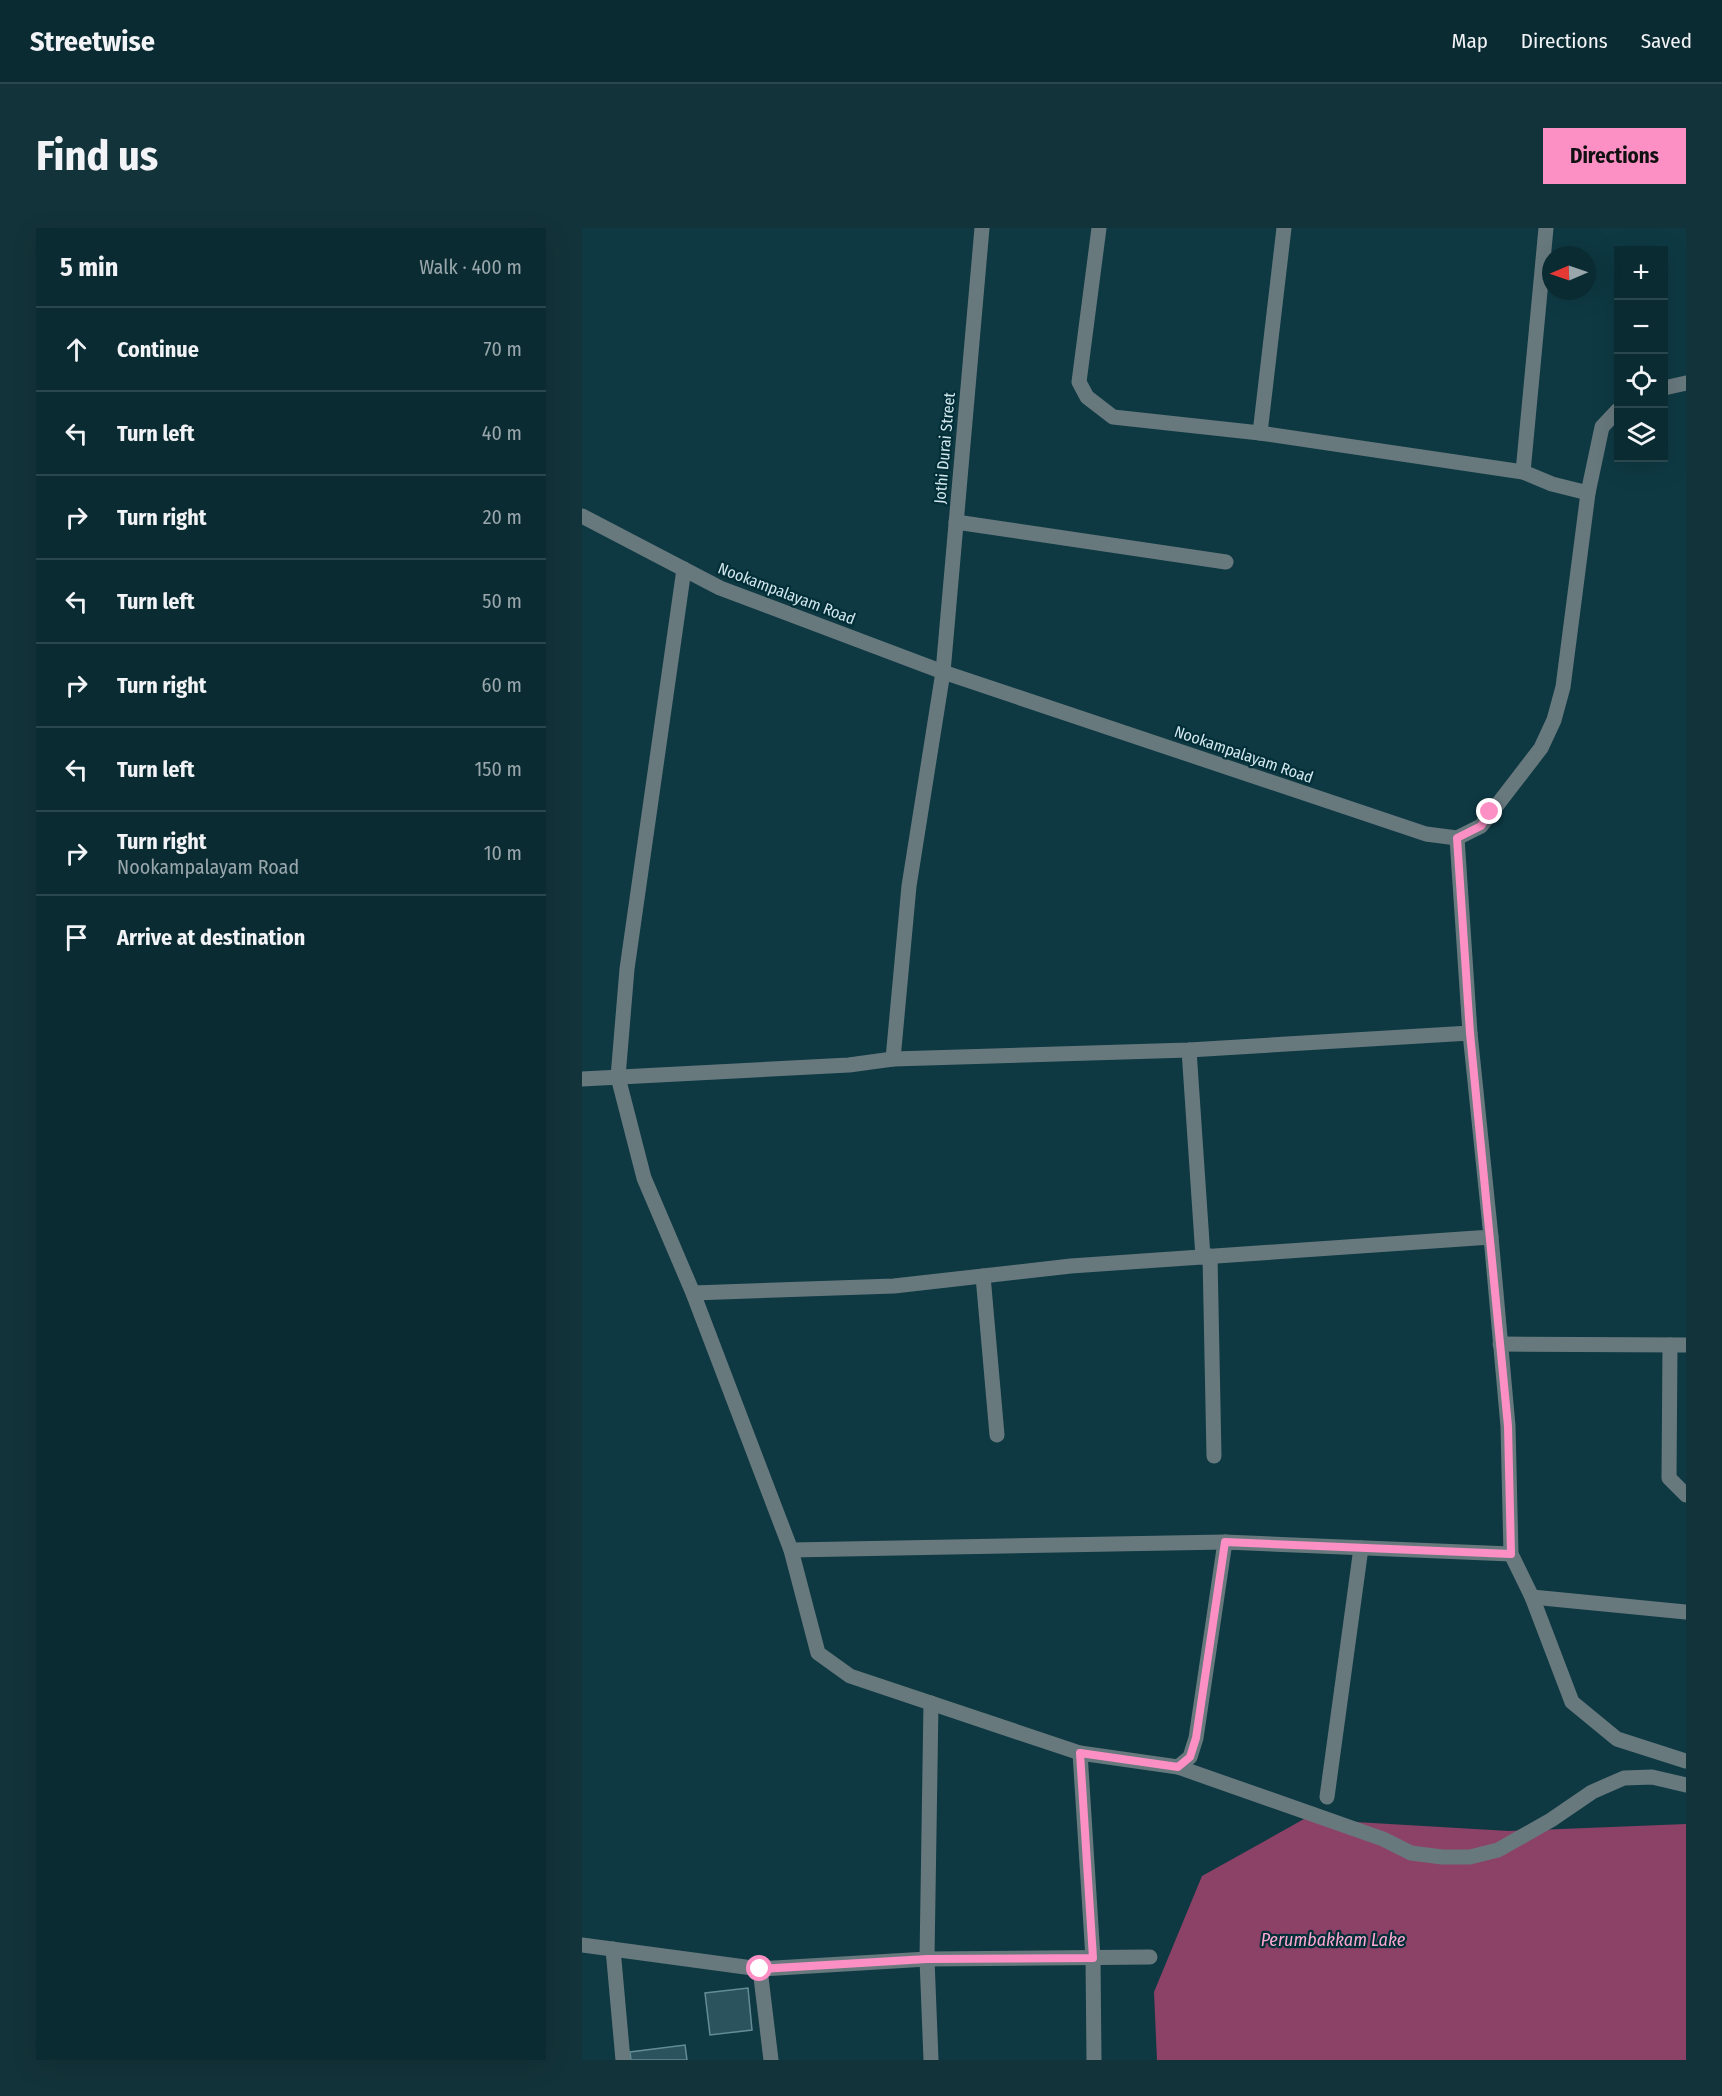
<!DOCTYPE html>
<meta charset="utf-8">
<style>
:root{--surface:#0a2b32;--page:#13333a;--text:#f1f3f6;--muted:#99a7ac;--line:#2a474d;--accent:#fc8fc3}
body{margin:0;font-family:"Fira Sans Condensed",sans-serif;background:var(--page);color:var(--text)}
.controls{position:absolute;right:18px;top:18px;display:grid;overflow:hidden;border-radius:0px;box-shadow:0 6px 24px #0002}
.controls button{width:54px;height:54px;display:grid;place-items:center;padding:0;border:0;border-bottom:2px solid var(--line);background:var(--surface);color:var(--text);font:30px sans-serif}
.compass{position:absolute;left:960px;top:18px;width:54px;height:54px;border-radius:50%;background:var(--surface);box-shadow:0 6px 24px #0002;rotate:268deg}
.stop{position:absolute;width:18px;height:18px;margin:-14px;border:4px solid #fc8fc3;border-radius:50%;background:#fff}
.stop.end{background:#fc8fc3;border-color:#fff;box-shadow:0 2px 6px #0008}
.list{margin:0;padding:0;list-style:none}
h2{display:flex;justify-content:space-between;align-items:center;height:78px;margin:0;padding:0 24px;font-size:26px}
h2 small{font-size:20px;font-weight:400;color:var(--muted)}
.list li{display:grid;grid-template-columns:39px 1fr auto;gap:18px;align-items:center;box-sizing:border-box;height:84px;padding:0 24px;border-top:2px solid var(--line)}
.list b{display:block;font-size:22px;white-space:nowrap}
.list p{margin:0;font-size:20px;white-space:nowrap;color:var(--muted)}
.list em{font-size:20px;font-style:normal;color:var(--muted)}
.icon{flex:none;width:33px;height:33px;fill:none;stroke:currentColor;stroke-width:2;stroke-linecap:round;stroke-linejoin:round}
.map{position:relative;flex:none;width:1104px;height:1832px;overflow:hidden;border-radius:0px}
header{display:flex;align-items:center;gap:36px;box-sizing:border-box;height:84px;padding:0 30px;background:var(--surface);border-bottom:2px solid var(--line)}
header strong{font-size:28px}
nav{display:flex;gap:33px;margin-inline-start:auto;font-size:21px}
.intro{display:flex;align-items:center;justify-content:space-between;box-sizing:border-box;height:144px;padding:0 36px}
h1{margin:0;font-size:42px}
.button{padding:15px 27px;border-radius:0px;background:var(--accent);color:#111;font-size:21px;font-weight:700}
main{display:flex;gap:36px;padding:0 36px}
aside{flex:1;background:var(--surface);border-radius:0px;box-shadow:0 6px 24px #0002}
.map>svg:first-child{display:block}
.water{fill:#8c4166}
.building{fill:#2a535d;stroke:#638c98;stroke-width:1.5}
.lines{fill:none;stroke-linecap:round;stroke-linejoin:round}
.minor{stroke:#68797e;stroke-width:15}
.route{stroke:#fc8fc3;stroke-width:8}
.labels{text-anchor:middle;stroke-width:4.5;stroke-linejoin:round;paint-order:stroke}
.street-label{font-size:16px;fill:#d2e7ed;stroke:#022e38}
.water-label{font-size:18px;font-style:italic;fill:#fea7cf;stroke:#022e38}
</style>
<header>
<strong>Streetwise</strong>
<nav><a>Map</a><a>Directions</a><a>Saved</a></nav>
</header>
<div class="intro"><h1>Find us</h1><a class="button">Directions</a></div>
<main>
<aside>
<h2>5 min<small>Walk · 400 m</small></h2>
<ul class="list">
<li><svg class="icon" aria-label="ahead" viewBox="0 0 24 24"><path d="M12 20V5M6 11l6-6 6 6"/></svg><div><b>Continue</b></div><em>70 m</em></li>
<li><svg class="icon" aria-label="left" viewBox="0 0 24 24"><path d="M17 20v-9H6M10 6l-5 5 5 5"/></svg><div><b>Turn left</b></div><em>40 m</em></li>
<li><svg class="icon" aria-label="right" viewBox="0 0 24 24"><path d="M7 20v-9h11M14 6l5 5-5 5"/></svg><div><b>Turn right</b></div><em>20 m</em></li>
<li><svg class="icon" aria-label="left" viewBox="0 0 24 24"><path d="M17 20v-9H6M10 6l-5 5 5 5"/></svg><div><b>Turn left</b></div><em>50 m</em></li>
<li><svg class="icon" aria-label="right" viewBox="0 0 24 24"><path d="M7 20v-9h11M14 6l5 5-5 5"/></svg><div><b>Turn right</b></div><em>60 m</em></li>
<li><svg class="icon" aria-label="left" viewBox="0 0 24 24"><path d="M17 20v-9H6M10 6l-5 5 5 5"/></svg><div><b>Turn left</b></div><em>150 m</em></li>
<li><svg class="icon" aria-label="right" viewBox="0 0 24 24"><path d="M7 20v-9h11M14 6l5 5-5 5"/></svg><div><b>Turn right</b><p>Nookampalayam Road</p></div><em>10 m</em></li>
<li><svg class="icon" aria-label="arrive" viewBox="0 0 24 24"><path d="M6 21V4h12l-3 4 3 4H6"/></svg><div><b>Arrive at destination</b></div></li>
</ul>
</aside>
<div class="map">
<svg width="1104" height="1832" viewBox="0 0 1104 1832">
<rect width="100%" height="100%" fill="#0e3943"/>
<path class="water" d="M 722,1591 L 927,1603 L 1104,1596 L 1104,1832 L 575,1832 L 572,1764 L 620,1648 Z"/>
<g class="building">
<path d="M 166,1760 L 170,1802 L 128,1807 L 123,1765 Z"/>
<path d="M 103,1817 L 105,1832 L 49,1832 L 48,1824 Z"/>
</g>
<g class="lines">
<g class="minor">
<path d="M 517,0 L 497,154 L 505,169 L 531,189 L 678,205"/>
<path d="M 702,0 L 678,205 L 941,244 L 970,256 L 1006,265"/>
<path d="M 1082,160 L 1104,155"/>
<path d="M 941,244 L 964,0"/>
<path d="M 0,288 L 138,360 L 361,444 L 844,606 L 875,610 L 899,598 L 959,520 L 972,492 L 981,459 L 1006,265 L 1020,199 L 1036,182"/>
<path d="M 374,294 L 644,334"/>
<path d="M 102,341 L 45,741 L 36,849 L 62,950 L 111,1065 L 209,1322 L 236,1425 L 268,1448 L 498,1525"/>
<path d="M 875,610 L 888,805"/>
<path d="M 607,822 L 621,1029"/>
<path d="M 311,831 L 327,658 L 361,444 L 400,0"/>
<path d="M 0,851 L 267,837 L 311,831 L 607,822 L 888,805 L 909,1009 L 489,1038 L 312,1058 L 111,1065"/>
<path d="M 909,1009 L 926,1198 L 929,1326 L 950,1369 L 1104,1384"/>
<path d="M 628,1028 L 632,1228"/>
<path d="M 401,1048 L 415,1207"/>
<path d="M 918,1116 L 1104,1117"/>
<path d="M 1088,1117 L 1087,1250 L 1104,1267"/>
<path d="M 209,1322 L 643,1314"/>
<path d="M 950,1369 L 990,1474 L 1035,1511 L 1104,1533"/>
<path d="M 349,1475 L 345,1731 L 349,1832"/>
<path d="M 596,1539 L 801,1611 L 829,1625 L 860,1629 L 888,1629 L 916,1622 L 969,1592 L 1010,1564 L 1042,1550 L 1070,1549 L 1104,1557"/>
<path d="M 745,1569 L 779,1320"/>
<path d="M 0,1717 L 178,1741 L 345,1731 L 568,1729"/>
<path d="M 31,1721 L 41,1832"/>
<path d="M 178,1741 L 189,1832"/>
<path d="M 512,1832 L 511,1730 L 498,1525 L 596,1539 L 608,1529 L 614,1510 L 643,1314 L 929,1326"/>
</g>
</g>
<g class="lines">
<path class="route" d="M 178,1741 L 345,1731 L 511,1730 L 498,1525 L 596,1539 L 608,1529 L 614,1510 L 643,1314 L 929,1326 L 926,1198 L 888,805 L 875,610 L 899,598 L 908,584"/>
</g>
<g class="labels">
<g class="street-label">
<text transform="translate(362 220) rotate(-85)" y="6">Jothi Durai Street</text>
<text transform="translate(205 365) rotate(21)" y="6">Nookampalayam Road</text>
<text transform="translate(662 526) rotate(19)" y="6">Nookampalayam Road</text>
</g>
<g class="water-label">
<text x="751" y="1718">Perumbakkam Lake</text>
</g>
</g>
</svg>
<div class="controls">
<button>+</button>
<button>−</button>
<button><svg class="icon" aria-label="locate" viewBox="0 0 24 24"><circle cx="12" cy="12" r="6"/><path d="M12 2v4M12 18v4M2 12h4M18 12h4"/></svg></button>
<button><svg class="icon" aria-label="layers" viewBox="0 0 24 24"><path d="M12 4l9 5-9 5-9-5zM3 14l9 5 9-5"/></svg></button>
</div>
<svg class="compass" viewBox="-18 -18 36 36"><path d="M0-13l5 13h-10z" fill="#e53935"/><path d="M0 13l5-13h-10z" fill="#99a7ac"/></svg>
<div class="stop" style="left:178px;top:1741px"></div>
<div class="stop end" style="left:908px;top:584px"></div>
</div>
</main>
